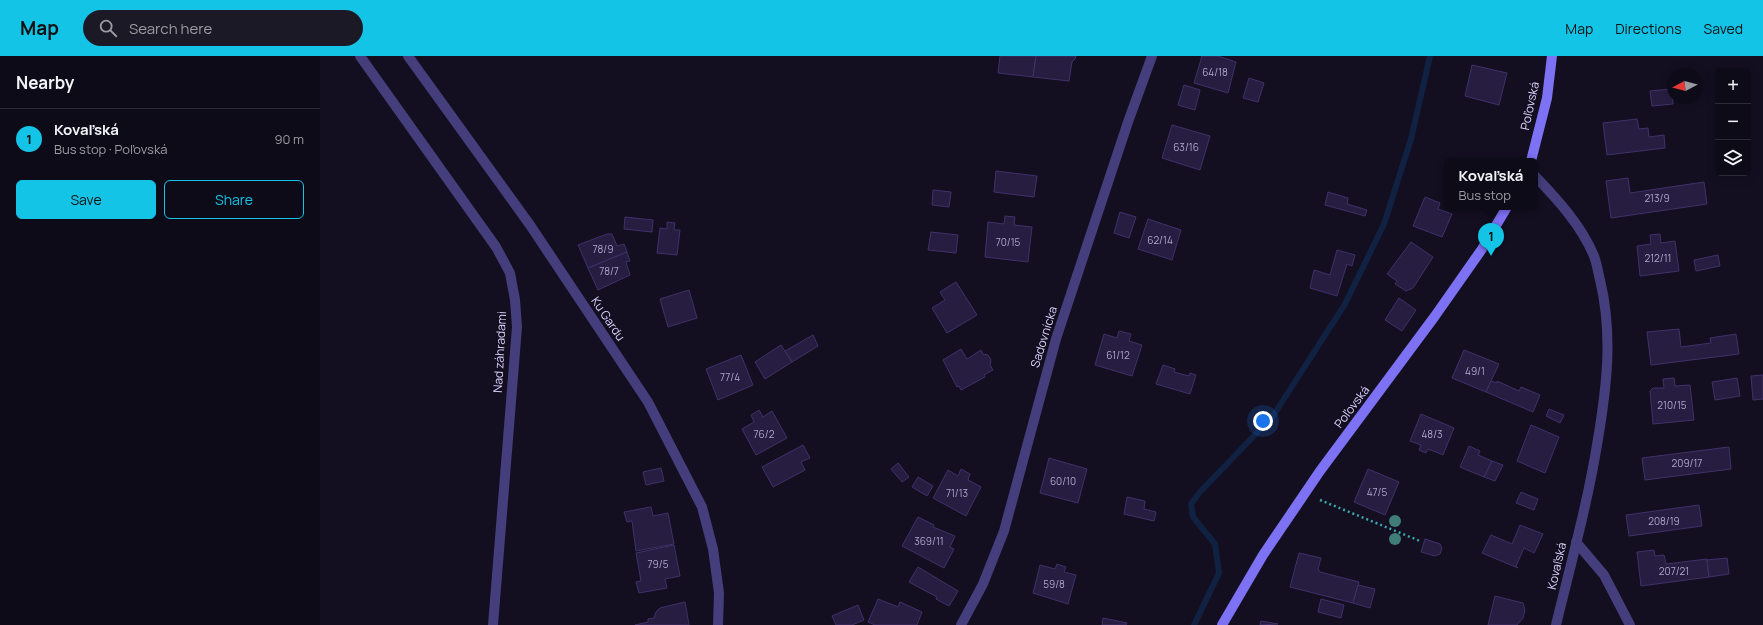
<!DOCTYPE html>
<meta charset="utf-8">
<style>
:root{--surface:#0e0b19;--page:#1c1926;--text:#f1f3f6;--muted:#9b9ba2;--line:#2e2b38;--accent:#13c4e7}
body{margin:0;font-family:Manrope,sans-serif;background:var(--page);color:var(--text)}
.controls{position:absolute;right:12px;top:12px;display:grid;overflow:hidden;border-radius:6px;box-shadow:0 2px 10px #0003}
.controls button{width:36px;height:36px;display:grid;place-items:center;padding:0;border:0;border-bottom:1px solid var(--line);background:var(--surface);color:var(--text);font:20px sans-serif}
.compass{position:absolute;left:1347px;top:12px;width:36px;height:36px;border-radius:50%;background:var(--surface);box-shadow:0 2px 10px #0003;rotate:263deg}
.you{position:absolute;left:943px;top:365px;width:14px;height:14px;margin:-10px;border:3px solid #fff;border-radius:50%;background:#1a73e8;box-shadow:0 0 0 6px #1a73e833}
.badge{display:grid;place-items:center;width:26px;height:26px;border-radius:50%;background:var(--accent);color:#111;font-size:13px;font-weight:700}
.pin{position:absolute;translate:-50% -33px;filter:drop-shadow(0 1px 2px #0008)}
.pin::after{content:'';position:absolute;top:21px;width:14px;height:12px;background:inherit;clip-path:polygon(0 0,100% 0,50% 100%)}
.popup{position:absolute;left:1124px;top:102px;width:94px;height:52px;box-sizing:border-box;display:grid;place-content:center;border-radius:6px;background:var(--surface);filter:drop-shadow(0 1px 3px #0005);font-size:13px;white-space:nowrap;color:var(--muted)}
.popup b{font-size:15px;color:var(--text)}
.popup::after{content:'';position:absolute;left:50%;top:100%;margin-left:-8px;border:8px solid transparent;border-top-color:var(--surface)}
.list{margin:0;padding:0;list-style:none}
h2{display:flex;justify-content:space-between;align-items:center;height:52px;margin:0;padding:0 16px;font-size:17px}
h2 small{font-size:13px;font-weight:400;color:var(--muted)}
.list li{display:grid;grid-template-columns:26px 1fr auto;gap:12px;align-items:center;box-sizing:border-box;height:60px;padding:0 16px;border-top:1px solid var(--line)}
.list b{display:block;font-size:15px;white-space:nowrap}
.list p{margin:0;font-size:13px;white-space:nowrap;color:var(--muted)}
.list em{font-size:13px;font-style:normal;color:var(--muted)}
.actions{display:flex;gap:8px;padding:12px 16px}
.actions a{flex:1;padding:9px 0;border:1px solid var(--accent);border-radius:6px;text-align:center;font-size:14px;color:var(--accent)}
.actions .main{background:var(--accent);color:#111}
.icon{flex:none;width:22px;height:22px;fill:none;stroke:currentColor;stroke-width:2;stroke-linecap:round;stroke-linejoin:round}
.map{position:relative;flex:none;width:1443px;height:569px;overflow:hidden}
header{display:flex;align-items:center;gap:24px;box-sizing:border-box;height:56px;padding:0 20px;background:var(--accent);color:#111}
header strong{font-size:19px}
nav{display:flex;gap:22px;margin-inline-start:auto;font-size:14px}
.search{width:280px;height:36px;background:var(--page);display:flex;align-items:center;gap:10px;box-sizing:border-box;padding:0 14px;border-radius:22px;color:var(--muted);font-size:15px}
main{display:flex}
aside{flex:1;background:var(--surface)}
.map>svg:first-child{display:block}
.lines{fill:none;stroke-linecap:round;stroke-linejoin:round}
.stream{stroke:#112142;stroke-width:6}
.building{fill:#261d40;stroke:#40316a}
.path{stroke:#38a9aa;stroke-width:2.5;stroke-dasharray:2 3;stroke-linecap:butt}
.street{stroke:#443e7c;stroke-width:10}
.secondary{stroke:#7d71f4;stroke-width:10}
.tree{fill:#407c78}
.labels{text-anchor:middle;stroke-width:3.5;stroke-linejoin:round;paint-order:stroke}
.number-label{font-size:10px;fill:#ada5cc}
.street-label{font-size:12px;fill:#dad2fb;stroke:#130f21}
</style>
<header>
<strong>Map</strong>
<div class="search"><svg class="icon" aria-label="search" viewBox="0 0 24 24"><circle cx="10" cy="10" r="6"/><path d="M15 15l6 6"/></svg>Search here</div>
<nav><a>Map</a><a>Directions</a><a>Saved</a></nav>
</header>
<main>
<aside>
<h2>Nearby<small></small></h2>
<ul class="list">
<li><span class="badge">1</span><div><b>Kovaľská</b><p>Bus stop · Poľovská</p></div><em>90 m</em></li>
</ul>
<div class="actions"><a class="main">Save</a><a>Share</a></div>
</aside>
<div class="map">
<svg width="1443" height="569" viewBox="0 0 1443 569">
<rect width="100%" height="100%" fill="#130f21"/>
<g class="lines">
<path class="stream" d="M 874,569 L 899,517 L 895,488 L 873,461 L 871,448 L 880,436 L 953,360 L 1025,248 L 1064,168 L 1091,83 L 1110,0"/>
</g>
<g class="building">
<path d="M 680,0 L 716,0 L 713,21 L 678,17 Z"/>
<path d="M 716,0 L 756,0 L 755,3 L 752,6 L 749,25 L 713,21 Z"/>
<path d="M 882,0 L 898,0 L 916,6 L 908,37 L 874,27 Z"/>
<path d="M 1152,9 L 1187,17 L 1179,49 L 1145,40 Z"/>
<path d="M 929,22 L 944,27 L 938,46 L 923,42 Z"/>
<path d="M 864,29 L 880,34 L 875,54 L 858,49 Z"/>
<path d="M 1352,33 L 1353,48 L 1332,50 L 1330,35 Z"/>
<path d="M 1317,63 L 1319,73 L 1328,72 L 1329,81 L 1344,79 L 1345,92 L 1287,99 L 1283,67 Z"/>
<path d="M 852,69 L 890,80 L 880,114 L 842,102 Z"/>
<path d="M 676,115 L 717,120 L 714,141 L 674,136 Z"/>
<path d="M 1308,122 L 1310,137 L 1384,126 L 1387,148 L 1291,162 L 1286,125 Z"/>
<path d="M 613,134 L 631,136 L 629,151 L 612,149 Z"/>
<path d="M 1008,136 L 1028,142 L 1027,148 L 1047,154 L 1045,160 L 1005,149 Z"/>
<path d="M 1105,141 L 1120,147 L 1118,153 L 1132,158 L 1122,181 L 1093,170 Z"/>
<path d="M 800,156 L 816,161 L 809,182 L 794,177 Z"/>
<path d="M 685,160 L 695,161 L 694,169 L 712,171 L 708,206 L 665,201 L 668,166 L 684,168 Z"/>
<path d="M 305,161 L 333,164 L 332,176 L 304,173 Z"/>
<path d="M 828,163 L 861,174 L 852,204 L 818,193 Z"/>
<path d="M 347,166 L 355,167 L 354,174 L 360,174 L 357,199 L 337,197 L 340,172 L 347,173 Z"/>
<path d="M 611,176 L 638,179 L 636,197 L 608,194 Z"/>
<path d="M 287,178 L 292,178 L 297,190 L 304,188 L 307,196 L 268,212 L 258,189 Z"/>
<path d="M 1340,178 L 1341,187 L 1355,185 L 1359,215 L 1320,220 L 1317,190 L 1331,188 L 1330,179 Z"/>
<path d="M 1091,186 L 1113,201 L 1093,232 L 1086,235 L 1075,228 L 1077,225 L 1067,218 Z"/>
<path d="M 1017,194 L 1035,199 L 1032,210 L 1027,208 L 1017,240 L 990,232 L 994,214 L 1010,219 Z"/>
<path d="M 307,196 L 310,205 L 306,206 L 310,219 L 278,234 L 268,212 Z"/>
<path d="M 1398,199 L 1400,210 L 1376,215 L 1374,204 Z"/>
<path d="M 636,226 L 657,259 L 627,277 L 612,252 L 625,244 L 620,236 Z"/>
<path d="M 369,234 L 377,262 L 348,271 L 340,243 Z"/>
<path d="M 1079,242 L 1096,254 L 1082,275 L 1065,264 Z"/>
<path d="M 1359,273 L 1361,291 L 1391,287 L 1390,282 L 1416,278 L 1419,298 L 1331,309 L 1327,276 Z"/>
<path d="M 799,275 L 811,278 L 809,285 L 822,289 L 812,320 L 775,309 L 784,278 L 797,282 Z"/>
<path d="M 493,279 L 498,290 L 472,306 L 465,295 Z"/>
<path d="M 461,289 L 472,306 L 445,323 L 435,306 Z"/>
<path d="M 641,293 L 647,303 L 661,294 L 663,298 L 668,299 L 671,304 L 670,309 L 673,314 L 664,319 L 665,321 L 641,334 L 639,330 L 637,331 L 623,304 Z"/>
<path d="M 1144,294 L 1179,308 L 1166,336 L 1132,322 Z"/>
<path d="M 421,299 L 433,329 L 398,344 L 386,313 Z"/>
<path d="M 843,309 L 855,313 L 854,316 L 869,320 L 870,317 L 876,319 L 870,338 L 836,328 Z"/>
<path d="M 1443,319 L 1443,343 L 1433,344 L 1431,320 Z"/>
<path d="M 1354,322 L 1355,330 L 1370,329 L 1374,364 L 1333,368 L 1330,335 L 1333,332 L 1344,332 L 1343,323 Z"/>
<path d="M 1417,322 L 1420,340 L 1395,344 L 1392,326 Z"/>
<path d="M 1171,325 L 1177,327 L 1177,325 L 1199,335 L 1201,331 L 1220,339 L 1213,356 L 1166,336 Z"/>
<path d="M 1229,353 L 1244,359 L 1240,367 L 1226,360 Z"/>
<path d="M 439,354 L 443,361 L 452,355 L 467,382 L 436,399 L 422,373 L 434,366 L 431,359 Z"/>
<path d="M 1101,358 L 1134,372 L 1123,399 L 1108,393 L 1106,397 L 1099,394 L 1101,389 L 1090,385 Z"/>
<path d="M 1211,369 L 1239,381 L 1225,417 L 1197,405 Z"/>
<path d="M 483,389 L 490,402 L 481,406 L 485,414 L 453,431 L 442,411 Z"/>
<path d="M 1149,390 L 1160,395 L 1158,399 L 1172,405 L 1164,421 L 1140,411 Z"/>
<path d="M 1409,391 L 1411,413 L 1325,424 L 1322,402 Z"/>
<path d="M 729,402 L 767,413 L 758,447 L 720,437 Z"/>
<path d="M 1172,405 L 1183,409 L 1175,425 L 1164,421 Z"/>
<path d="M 578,407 L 589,421 L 582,426 L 571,413 Z"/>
<path d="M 341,412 L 344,425 L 326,429 L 323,416 Z"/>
<path d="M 641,413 L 650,418 L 648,424 L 661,431 L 646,460 L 613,442 L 628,414 L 638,420 Z"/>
<path d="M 1048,413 L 1079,426 L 1065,459 L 1034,446 Z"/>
<path d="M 598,421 L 613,430 L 607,440 L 592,431 Z"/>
<path d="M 1201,436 L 1218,443 L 1214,454 L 1196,447 Z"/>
<path d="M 807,441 L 825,445 L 824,453 L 836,456 L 834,465 L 804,458 Z"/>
<path d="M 1379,449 L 1382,470 L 1309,480 L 1306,459 Z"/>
<path d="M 331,451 L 333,460 L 348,457 L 354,488 L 316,495 L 312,465 L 307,466 L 304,456 Z"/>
<path d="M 598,461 L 614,469 L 613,471 L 635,480 L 630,491 L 634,493 L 624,512 L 582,490 Z"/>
<path d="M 1200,469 L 1223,478 L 1214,497 L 1204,492 L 1196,510 L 1198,512 L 1162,497 L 1171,479 L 1192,488 Z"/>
<path d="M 1105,483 L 1120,488 L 1122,492 L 1120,498 L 1115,500 L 1101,496 Z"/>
<path d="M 354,489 L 360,520 L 345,523 L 347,532 L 319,537 L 316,526 L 321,525 L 316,497 Z"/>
<path d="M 1334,494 L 1335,500 L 1344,499 L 1346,508 L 1387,503 L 1389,521 L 1321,530 L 1317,496 Z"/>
<path d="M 979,497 L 1001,502 L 998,513 L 1000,516 L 1039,526 L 1033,547 L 970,531 Z"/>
<path d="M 1407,502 L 1409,518 L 1389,521 L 1387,504 Z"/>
<path d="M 737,508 L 746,511 L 744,516 L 756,519 L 748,548 L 713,537 L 720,509 L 735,513 Z"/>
<path d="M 598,511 L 638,535 L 629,550 L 616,543 L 617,541 L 589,526 Z"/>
<path d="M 1038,529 L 1055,533 L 1050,552 L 1033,547 Z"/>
<path d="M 1175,540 L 1203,547 L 1205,554 L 1203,562 L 1197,569 L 1168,569 Z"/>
<path d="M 558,543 L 578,551 L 580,546 L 602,556 L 597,569 L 555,569 L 548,566 Z"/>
<path d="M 1001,543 L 1024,549 L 1021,562 L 998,556 Z"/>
<path d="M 365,546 L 369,569 L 315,569 L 328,566 L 328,563 L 334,562 L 336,556 L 340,552 Z"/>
<path d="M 538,549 L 544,564 L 532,569 L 516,569 L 512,560 Z"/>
<path d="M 783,562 L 807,567 L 806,569 L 782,569 Z"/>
<path d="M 941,565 L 958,568 L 940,569 Z"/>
</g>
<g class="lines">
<path class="path" d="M 1000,444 L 1100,485"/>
<g class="street">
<path d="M 40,0 L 176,191 L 190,217 L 195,244 L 197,271 L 173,569"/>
<path d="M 88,0 L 210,169 L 328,346 L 382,451 L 393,493 L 399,537 L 398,569"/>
<path d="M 1215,120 C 1238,144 1261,169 1274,200 C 1277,208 1278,216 1280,224 C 1293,278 1287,329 1278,383 C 1268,446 1251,507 1236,569"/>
<path d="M 1256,486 L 1284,519 L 1310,569"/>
<path d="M 641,569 L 663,528 L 684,475 L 736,283 L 808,66 L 832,0"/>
</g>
<g class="secondary">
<path d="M 1211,105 L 1227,42 L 1232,0"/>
<path d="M 902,569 L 943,499 L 1000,415 L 1115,260 L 1162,193 L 1187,151"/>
</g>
</g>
<g class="tree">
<circle cx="1075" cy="465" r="6"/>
<circle cx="1075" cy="483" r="6"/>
</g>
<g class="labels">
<g class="number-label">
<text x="895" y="20">64/18</text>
<text x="866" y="95">63/16</text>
<text x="1337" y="146">213/9</text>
<text x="840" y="188">62/14</text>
<text x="688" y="190">70/15</text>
<text x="283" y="197">78/9</text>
<text x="1338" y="206">212/11</text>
<text x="289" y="219">78/7</text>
<text x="798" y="303">61/12</text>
<text x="1155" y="319">49/1</text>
<text x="410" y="325">77/4</text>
<text x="1352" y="353">210/15</text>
<text x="444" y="382">76/2</text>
<text x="1112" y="382">48/3</text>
<text x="1367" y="411">209/17</text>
<text x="743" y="429">60/10</text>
<text x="1057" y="440">47/5</text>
<text x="637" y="441">71/13</text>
<text x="1344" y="469">208/19</text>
<text x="609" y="489">369/11</text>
<text x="338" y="512">79/5</text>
<text x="1354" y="519">207/21</text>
<text x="734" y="532">59/8</text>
</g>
<g class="street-label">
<text transform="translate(1210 50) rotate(-78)" y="4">Poľovská</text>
<text transform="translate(288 263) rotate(56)" y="4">Ku Gardu</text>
<text transform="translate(724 281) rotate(-73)" y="4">Sadovnícka</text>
<text transform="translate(180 296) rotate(-87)" y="4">Nad záhradami</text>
<text transform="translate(1032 351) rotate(-53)" y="4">Poľovská</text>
<text transform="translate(1237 510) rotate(-77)" y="4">Kovaľská</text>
</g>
</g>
</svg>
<div class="controls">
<button>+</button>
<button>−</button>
<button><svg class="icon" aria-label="layers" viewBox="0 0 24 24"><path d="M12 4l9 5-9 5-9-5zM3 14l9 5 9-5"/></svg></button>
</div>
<svg class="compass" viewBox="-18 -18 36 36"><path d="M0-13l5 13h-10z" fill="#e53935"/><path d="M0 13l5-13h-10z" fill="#9b9ba2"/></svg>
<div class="you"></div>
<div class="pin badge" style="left:1171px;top:200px">1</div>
<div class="popup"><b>Kovaľská</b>Bus stop</div>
</div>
</main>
